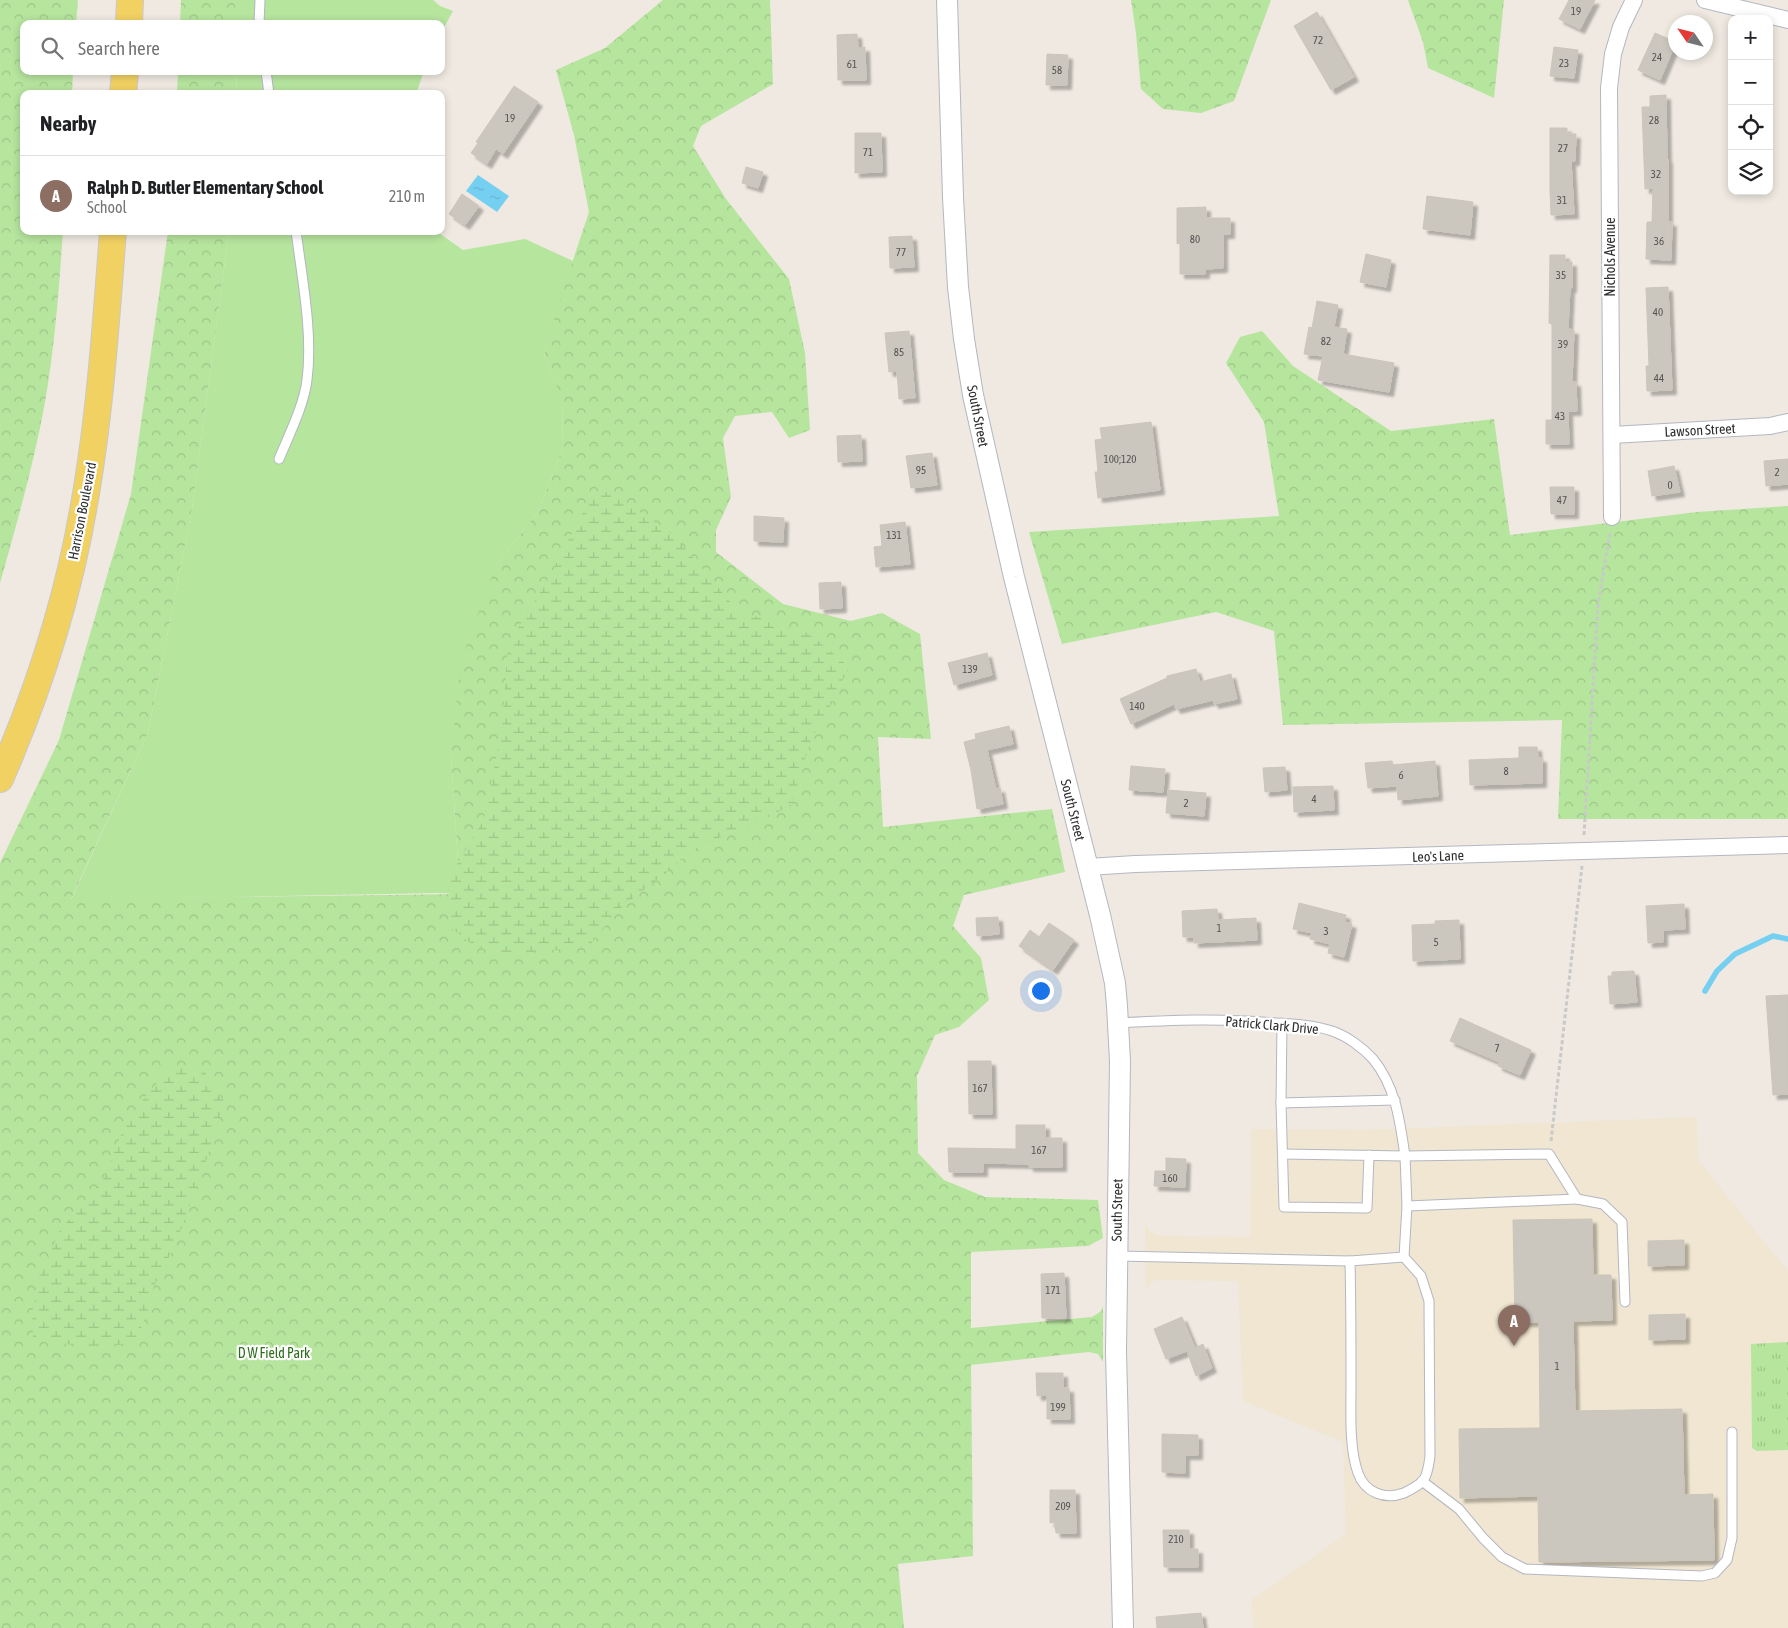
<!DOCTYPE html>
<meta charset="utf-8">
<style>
:root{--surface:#fff;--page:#f2f2f2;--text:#202124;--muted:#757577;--line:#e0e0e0;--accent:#0f766e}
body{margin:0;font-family:"Asap Condensed",sans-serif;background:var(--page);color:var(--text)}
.controls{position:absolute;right:15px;top:15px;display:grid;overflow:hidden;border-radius:10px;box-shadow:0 2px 8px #0003}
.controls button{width:45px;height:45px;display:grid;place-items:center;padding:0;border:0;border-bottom:1px solid var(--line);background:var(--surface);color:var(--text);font:25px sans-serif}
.compass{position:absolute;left:1668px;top:15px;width:45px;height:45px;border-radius:50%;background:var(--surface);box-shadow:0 2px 8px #0003;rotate:305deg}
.you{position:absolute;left:1040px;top:990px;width:18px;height:18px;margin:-12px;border:4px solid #fff;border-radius:50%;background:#1a73e8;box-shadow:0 0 0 8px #1a73e833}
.badge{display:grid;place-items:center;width:32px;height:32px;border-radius:50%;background:var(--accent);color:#fff;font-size:16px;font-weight:700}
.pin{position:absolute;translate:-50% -41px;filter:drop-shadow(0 1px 2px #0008)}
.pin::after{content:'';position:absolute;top:26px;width:18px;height:15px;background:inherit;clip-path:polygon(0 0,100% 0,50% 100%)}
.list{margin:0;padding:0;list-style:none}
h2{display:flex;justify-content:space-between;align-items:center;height:65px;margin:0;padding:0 20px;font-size:21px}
h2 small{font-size:16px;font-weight:400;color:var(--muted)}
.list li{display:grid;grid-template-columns:32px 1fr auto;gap:15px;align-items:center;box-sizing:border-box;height:80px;padding:0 20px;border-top:1px solid var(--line)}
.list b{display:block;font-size:19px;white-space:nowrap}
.list p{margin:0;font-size:16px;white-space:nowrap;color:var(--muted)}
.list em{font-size:16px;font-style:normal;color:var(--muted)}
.icon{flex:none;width:28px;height:28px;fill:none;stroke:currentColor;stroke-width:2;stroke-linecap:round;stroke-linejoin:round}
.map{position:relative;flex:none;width:1788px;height:1628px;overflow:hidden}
.search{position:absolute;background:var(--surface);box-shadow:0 2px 8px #0003;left:20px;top:20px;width:425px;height:55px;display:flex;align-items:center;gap:12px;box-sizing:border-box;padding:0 18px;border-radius:10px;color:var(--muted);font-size:19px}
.panel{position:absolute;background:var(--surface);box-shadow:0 2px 8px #0003;left:20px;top:90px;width:425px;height:145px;border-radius:10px}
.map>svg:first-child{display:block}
.education{fill:#f0e6d1}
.grass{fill:#b6e59e}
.forest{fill:url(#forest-crowns)}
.wetland{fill:url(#wetland-marsh)}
.park{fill:url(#park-tufts)}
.water{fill:url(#water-ripples)}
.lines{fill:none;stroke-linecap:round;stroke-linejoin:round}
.stream{stroke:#75cff0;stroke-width:5.5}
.building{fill:#cbc7bf;stroke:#cbc5ba;filter:url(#shadow)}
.service-casing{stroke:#b4b7c1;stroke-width:11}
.minor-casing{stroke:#b4b7c1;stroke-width:18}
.tertiary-casing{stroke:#b4b7c1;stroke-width:22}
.primary-casing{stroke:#c9c9c9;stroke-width:28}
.path{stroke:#c9c9c9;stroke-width:3;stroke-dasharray:4 2.5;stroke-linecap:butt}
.service{stroke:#fff;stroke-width:9}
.minor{stroke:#fff;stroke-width:16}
.tertiary{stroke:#fff;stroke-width:20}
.primary{stroke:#f2d163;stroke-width:26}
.labels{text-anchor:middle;stroke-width:4.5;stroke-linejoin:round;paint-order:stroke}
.number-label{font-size:11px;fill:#555452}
.street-label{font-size:14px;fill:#2e2e2e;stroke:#fff}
.park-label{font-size:14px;fill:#2c6e1b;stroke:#fff}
</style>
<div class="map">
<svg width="1788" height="1628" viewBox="0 0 1788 1628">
<defs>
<pattern id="forest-crowns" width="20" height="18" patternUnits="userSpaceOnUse" patternTransform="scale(1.25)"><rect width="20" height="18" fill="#b6e59e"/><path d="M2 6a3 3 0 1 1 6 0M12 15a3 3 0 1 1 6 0" fill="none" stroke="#9dc588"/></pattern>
<pattern id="wetland-marsh" width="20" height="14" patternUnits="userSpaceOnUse" patternTransform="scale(1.25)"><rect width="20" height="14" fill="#b6e59e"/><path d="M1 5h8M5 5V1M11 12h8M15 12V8" fill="none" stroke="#9dc588"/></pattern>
<pattern id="park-tufts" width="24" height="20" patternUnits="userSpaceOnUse" patternTransform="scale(1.25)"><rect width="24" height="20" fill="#b6e59e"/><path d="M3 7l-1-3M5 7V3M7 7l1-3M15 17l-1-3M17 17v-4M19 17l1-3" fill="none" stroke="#9dc588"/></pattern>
<pattern id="water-ripples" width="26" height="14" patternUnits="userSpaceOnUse" patternTransform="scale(1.25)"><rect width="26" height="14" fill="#75cff0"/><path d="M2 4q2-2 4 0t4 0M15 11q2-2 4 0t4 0" fill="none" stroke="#66b2ce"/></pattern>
<filter id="shadow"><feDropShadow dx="4.5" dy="4.5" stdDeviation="1" flood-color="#0004"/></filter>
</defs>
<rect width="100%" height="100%" fill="#efe9e1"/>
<path class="education" d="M 1697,1117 L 1698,1160 L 1788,1271 L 1788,1628 L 1253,1628 L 1252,1600 L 1346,1534 L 1343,1442 L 1243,1401 L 1238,1281 L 1157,1280 L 1151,1282 L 1146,1290 L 1145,1221 L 1148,1228 L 1153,1233 L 1160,1236 L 1250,1237 L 1251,1129 L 1366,1130 Z"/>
<g class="grass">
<path d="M 235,0 L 433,0 L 440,6 L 453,11 L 441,33 L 441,24 L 235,24 Z"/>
<path d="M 236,71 L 424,71 L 416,94 L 237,94 Z"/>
<path d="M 229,231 L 436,231 L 463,250 L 525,239 L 573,261 L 544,356 L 562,399 L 563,447 L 538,512 L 496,565 L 451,754 L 460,894 L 438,893 L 71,900 L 148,733 L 192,509 Z"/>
</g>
<g class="forest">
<path d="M 0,0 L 78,0 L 76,24 L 24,24 L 24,71 L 73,71 L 72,94 L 24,94 L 24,231 L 63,231 C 59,288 55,345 45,402 C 34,463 17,523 0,583 Z"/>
<path d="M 181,0 L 235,0 L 235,24 L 180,24 Z"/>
<path d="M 663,0 L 770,0 L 773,84 L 701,126 L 693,146 L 726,199 L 789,279 L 805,353 L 810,430 L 789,438 L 772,412 L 735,416 L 723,438 L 731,497 L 716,530 L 716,552 L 783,604 L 851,621 L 882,613 L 920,634 L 931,739 L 878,737 L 883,827 L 1052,809 L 1065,872 L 964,895 L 953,926 L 981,958 L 989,1000 L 959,1027 L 935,1035 L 917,1076 L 918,1153 L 944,1180 L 985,1197 L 1098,1200 L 1103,1238 L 1088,1246 L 971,1252 L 971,1328 L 1092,1317 L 1100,1312 L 1103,1307 L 1103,1362 L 1098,1354 L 1089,1352 L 971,1365 L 973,1556 L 898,1564 L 904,1628 L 0,1628 L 0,863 L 59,740 L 131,494 L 168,231 L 229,231 L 192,509 L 148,733 L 71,899 L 460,894 L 451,754 L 461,660 L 496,565 L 538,512 L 563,447 L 562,400 L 544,356 L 562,293 L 589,212 L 574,135 L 556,70 L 605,48 Z"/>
<path d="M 1131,0 L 1271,0 L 1234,101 L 1201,113 L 1163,109 L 1141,89 L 1136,33 Z"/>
<path d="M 1408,0 L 1504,0 L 1494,98 L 1428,68 L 1423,42 Z"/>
<path d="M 178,71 L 236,71 L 237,94 L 177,94 Z"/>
<path d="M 1262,331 L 1293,366 L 1391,431 L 1494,419 L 1510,535 L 1697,512 L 1788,506 L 1788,819 L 1558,819 L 1562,720 L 1283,725 L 1274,631 L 1216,612 L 1062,644 L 1029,532 L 1279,516 L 1264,422 L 1226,363 L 1240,337 Z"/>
</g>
<g class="wetland">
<path d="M 594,491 L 612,493 L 674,535 L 738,611 L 810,634 L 849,667 L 830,707 L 811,739 L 792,804 L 745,830 L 704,842 L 617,911 L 589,946 L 499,956 L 469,942 L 450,927 L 448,879 L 484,819 L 502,728 L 508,644 L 545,585 Z"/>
<path d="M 171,1066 L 201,1066 L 224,1101 L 206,1161 L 176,1243 L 153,1288 L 147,1313 L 135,1344 L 82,1347 L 33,1337 L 32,1313 L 40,1276 L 59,1232 L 103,1179 L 128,1118 Z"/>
</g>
<path class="park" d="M 1788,1342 L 1788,1450 L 1757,1451 L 1752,1448 L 1751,1344 Z"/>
<path class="water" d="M 478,175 L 509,196 L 497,212 L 466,191 Z"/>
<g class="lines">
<path class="stream" d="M 1705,991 L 1717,971 L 1735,954 L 1773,936 L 1788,939"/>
</g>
<g class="building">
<path d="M 1569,0 L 1595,0 L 1580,29 L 1559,19 Z"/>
<path d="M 1317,12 L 1354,77 L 1331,90 L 1294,26 Z"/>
<path d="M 1655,33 L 1676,42 L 1660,80 L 1638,70 Z"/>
<path d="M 857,34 L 858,48 L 865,47 L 866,80 L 838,80 L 837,35 Z"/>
<path d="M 1554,47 L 1578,50 L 1574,78 L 1550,76 Z"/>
<path d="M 1047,54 L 1068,55 L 1067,85 L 1046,85 Z"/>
<path d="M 514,86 L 538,102 L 503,154 L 496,149 L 487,164 L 471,153 L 478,143 L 476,142 Z"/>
<path d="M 1666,95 L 1667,159 L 1668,159 L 1668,222 L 1672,222 L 1671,260 L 1646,259 L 1647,222 L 1652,222 L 1653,188 L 1645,189 L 1642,107 L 1650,107 L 1650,96 Z"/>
<path d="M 1550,128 L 1567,128 L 1567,134 L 1576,134 L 1575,161 L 1571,161 L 1574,214 L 1551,215 L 1550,191 Z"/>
<path d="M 855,133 L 881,133 L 882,172 L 855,173 Z"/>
<path d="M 746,167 L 763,172 L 758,188 L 742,183 Z"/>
<path d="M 462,194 L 479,206 L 465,225 L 449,214 Z"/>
<path d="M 1427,196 L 1473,202 L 1470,235 L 1423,229 Z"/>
<path d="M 1206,207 L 1206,218 L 1230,218 L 1230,234 L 1223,234 L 1223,268 L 1205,269 L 1205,274 L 1180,274 L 1180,243 L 1177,244 L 1177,208 Z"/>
<path d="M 912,236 L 914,267 L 890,268 L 889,237 Z"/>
<path d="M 1366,254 L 1391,260 L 1386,287 L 1360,282 Z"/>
<path d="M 1550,255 L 1565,255 L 1565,262 L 1572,262 L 1572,288 L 1570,288 L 1568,329 L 1574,330 L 1572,382 L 1576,382 L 1577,411 L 1568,411 L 1569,444 L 1546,444 L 1546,420 L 1552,420 L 1552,324 L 1549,323 Z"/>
<path d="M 1668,287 L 1672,390 L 1647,391 L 1646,366 L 1649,366 L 1646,288 Z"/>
<path d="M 1317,301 L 1338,305 L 1334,327 L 1347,329 L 1343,354 L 1394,363 L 1389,392 L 1318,380 L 1323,356 L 1304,354 L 1309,327 L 1312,328 Z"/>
<path d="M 909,331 L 915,398 L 899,399 L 897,371 L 889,372 L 885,333 Z"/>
<path d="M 1151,422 L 1160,490 L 1098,498 L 1095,472 L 1098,472 L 1095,440 L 1102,439 L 1100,428 Z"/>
<path d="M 861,435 L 862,461 L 838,462 L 837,436 Z"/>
<path d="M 932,453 L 937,485 L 911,488 L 906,456 Z"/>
<path d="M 1788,459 L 1788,484 L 1766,486 L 1764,461 Z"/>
<path d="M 1674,466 L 1680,492 L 1652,496 L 1648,471 Z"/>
<path d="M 1550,487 L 1574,487 L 1574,514 L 1551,514 Z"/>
<path d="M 754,516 L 784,518 L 783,542 L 754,541 Z"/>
<path d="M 905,522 L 910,564 L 876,567 L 874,547 L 882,546 L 880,525 Z"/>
<path d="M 841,582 L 842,608 L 820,609 L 819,583 Z"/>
<path d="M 987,653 L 992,675 L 954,685 L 948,663 Z"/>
<path d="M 1196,669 L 1200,682 L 1231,674 L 1237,699 L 1214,704 L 1213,700 L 1176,709 L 1174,704 L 1131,724 L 1120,699 L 1167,678 L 1167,676 Z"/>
<path d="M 1009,726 L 1013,744 L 987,750 L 996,789 L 1000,788 L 1003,804 L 977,809 L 971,770 L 964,742 L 976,739 L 975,734 Z"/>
<path d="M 1519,747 L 1537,747 L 1538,758 L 1542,758 L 1542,783 L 1470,785 L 1469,760 L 1519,758 Z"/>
<path d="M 1392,761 L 1393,765 L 1435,761 L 1438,796 L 1398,800 L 1397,786 L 1368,788 L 1365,763 Z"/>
<path d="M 1131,766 L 1165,769 L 1163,792 L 1129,790 Z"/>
<path d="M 1285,767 L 1287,790 L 1265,792 L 1263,768 Z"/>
<path d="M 1333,786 L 1334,810 L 1294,812 L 1293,787 Z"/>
<path d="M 1168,790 L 1206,793 L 1204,816 L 1166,813 Z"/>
<path d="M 1299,903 L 1346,915 L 1345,922 L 1352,924 L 1344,957 L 1328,953 L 1330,944 L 1310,939 L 1312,933 L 1293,929 Z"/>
<path d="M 1684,904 L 1685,929 L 1663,930 L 1663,942 L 1648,943 L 1646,906 Z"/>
<path d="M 1217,909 L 1218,920 L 1256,918 L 1257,940 L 1194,943 L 1194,937 L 1183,937 L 1182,911 Z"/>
<path d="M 998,917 L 999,934 L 977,936 L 976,918 Z"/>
<path d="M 1459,920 L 1460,959 L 1413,961 L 1412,925 L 1435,924 L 1435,921 Z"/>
<path d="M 1049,923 L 1074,940 L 1053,970 L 1019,946 L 1030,930 L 1039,937 Z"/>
<path d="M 1634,971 L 1637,1002 L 1610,1004 L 1608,976 L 1612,976 L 1612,972 Z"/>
<path d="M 1788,995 L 1788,1094 L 1773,1095 L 1766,996 Z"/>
<path d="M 1460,1018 L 1531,1050 L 1520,1075 L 1498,1066 L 1499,1062 L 1450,1041 Z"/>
<path d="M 968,1061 L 991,1061 L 992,1114 L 969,1114 Z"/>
<path d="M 1016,1125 L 1045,1125 L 1045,1138 L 1062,1138 L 1062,1167 L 1029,1167 L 1029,1164 L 983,1163 L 983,1172 L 949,1172 L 948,1148 L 1016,1149 Z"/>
<path d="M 1166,1158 L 1186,1159 L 1185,1187 L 1154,1186 L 1155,1171 L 1166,1171 Z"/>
<path d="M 1592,1219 L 1593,1275 L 1611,1275 L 1612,1320 L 1573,1321 L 1575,1411 L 1682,1409 L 1684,1495 L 1713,1494 L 1714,1560 L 1539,1562 L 1538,1496 L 1460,1498 L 1459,1429 L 1540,1428 L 1539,1322 L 1515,1322 L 1513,1220 Z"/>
<path d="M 1684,1240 L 1684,1265 L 1648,1266 L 1648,1241 Z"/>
<path d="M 1064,1273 L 1066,1318 L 1042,1318 L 1041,1274 Z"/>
<path d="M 1685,1314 L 1685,1339 L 1649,1340 L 1649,1315 Z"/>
<path d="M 1182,1317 L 1195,1348 L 1203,1344 L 1212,1368 L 1196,1376 L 1187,1351 L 1166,1359 L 1154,1329 Z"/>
<path d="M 1036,1373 L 1063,1373 L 1063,1388 L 1069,1388 L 1070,1419 L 1047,1419 L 1047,1395 L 1037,1396 Z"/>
<path d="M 1162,1434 L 1198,1435 L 1198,1455 L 1185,1455 L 1185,1473 L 1162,1472 Z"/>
<path d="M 1050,1490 L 1075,1490 L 1076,1533 L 1056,1533 L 1055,1522 L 1050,1523 Z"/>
<path d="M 1163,1530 L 1189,1530 L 1189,1549 L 1198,1549 L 1198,1567 L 1164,1567 Z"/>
<path d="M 1201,1613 L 1203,1628 L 1157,1628 L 1156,1617 Z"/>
</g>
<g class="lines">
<g class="service-casing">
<g id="service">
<path d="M 259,24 L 260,0"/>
<path d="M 266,71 L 269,94"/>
<path d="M 279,459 C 289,435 304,405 307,380 C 313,333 302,278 296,231"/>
<path d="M 1119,1023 C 1171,1020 1223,1018 1275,1023 C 1294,1024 1314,1025 1332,1031 C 1347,1036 1363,1048 1373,1059 C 1396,1087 1400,1122 1405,1156 L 1283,1154"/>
<path d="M 1282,1023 L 1281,1103 L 1284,1207 L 1367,1208 L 1369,1155"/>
<path d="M 1281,1103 L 1395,1100"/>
<path d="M 1407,1206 L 1577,1199"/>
<path d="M 1117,1256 L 1350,1261 L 1404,1257"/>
<path d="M 1350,1261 C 1351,1302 1351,1344 1351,1386 C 1351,1412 1349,1448 1358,1473 C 1365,1493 1385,1500 1404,1493 C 1410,1490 1418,1486 1423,1481 C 1428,1474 1429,1464 1430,1456 L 1429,1301 L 1421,1276 L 1404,1257 L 1407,1206 L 1405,1156 L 1549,1154 L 1577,1199 L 1603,1204 L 1622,1222 L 1625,1302"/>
<path d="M 1422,1481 L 1459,1509 L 1483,1538 L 1502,1557 L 1525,1569 L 1702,1576 L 1715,1573 L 1727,1560 L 1732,1538 L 1732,1432"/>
</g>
</g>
<g class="minor-casing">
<g id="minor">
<path d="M 1705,0 L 1788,20"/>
<path d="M 1612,435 L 1770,426 L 1788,422"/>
<path d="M 1612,517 L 1609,88 L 1613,54 L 1621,27 L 1634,0"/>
<path d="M 1088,867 L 1135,864 L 1788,845"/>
</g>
</g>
<g class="tertiary-casing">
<path id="tertiary" d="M 947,0 L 953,197 L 958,287 L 964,339 L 973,395 L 1014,577 L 1100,915 L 1115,983 L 1117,1006 L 1120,1061 L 1116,1352 L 1123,1628"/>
</g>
<g class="primary-casing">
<g id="primary">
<path d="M 129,24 L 130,0"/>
<path d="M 123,94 L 125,71"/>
<path d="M 0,779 C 38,692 68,599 84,505 C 100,415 106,323 113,231"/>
</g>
</g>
<g class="path">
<path d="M 1584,835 L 1598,605 L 1610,533"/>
<path d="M 1551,1141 L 1582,866"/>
</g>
<use href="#service" class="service"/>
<use href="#minor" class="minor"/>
<use href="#tertiary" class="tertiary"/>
<use href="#primary" class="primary"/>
</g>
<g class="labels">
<g class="number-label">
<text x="1576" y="15">19</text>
<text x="1318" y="44">72</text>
<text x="1657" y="61">24</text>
<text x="1564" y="67">23</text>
<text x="852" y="68">61</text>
<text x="1057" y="74">58</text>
<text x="510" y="122">19</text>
<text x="1654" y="124">28</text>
<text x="1563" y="152">27</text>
<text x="868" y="156">71</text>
<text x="1656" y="178">32</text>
<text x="1562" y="204">31</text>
<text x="1195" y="243">80</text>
<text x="1659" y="245">36</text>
<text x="901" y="256">77</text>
<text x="1561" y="279">35</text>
<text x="1658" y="316">40</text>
<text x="1326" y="345">82</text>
<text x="1563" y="348">39</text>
<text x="899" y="356">85</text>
<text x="1659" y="382">44</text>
<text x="1560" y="420">43</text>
<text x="1120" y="463">100;120</text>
<text x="921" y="474">95</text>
<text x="1777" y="476">2</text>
<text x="1670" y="489">0</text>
<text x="1562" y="504">47</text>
<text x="894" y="539">131</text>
<text x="970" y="673">139</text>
<text x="1137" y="710">140</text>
<text x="1506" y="775">8</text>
<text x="1401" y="779">6</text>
<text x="1314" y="803">4</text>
<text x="1186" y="807">2</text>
<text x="1219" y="932">1</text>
<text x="1326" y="935">3</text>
<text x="1436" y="946">5</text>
<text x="1497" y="1052">7</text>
<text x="980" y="1092">167</text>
<text x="1039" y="1154">167</text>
<text x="1170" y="1182">160</text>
<text x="1053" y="1294">171</text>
<text x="1557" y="1370">1</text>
<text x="1058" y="1411">199</text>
<text x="1063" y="1510">209</text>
<text x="1176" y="1543">210</text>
</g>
<g class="street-label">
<text transform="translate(1610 257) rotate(-90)" y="5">Nichols Avenue</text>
<text transform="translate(978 416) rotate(79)" y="5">South Street</text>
<text transform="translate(1700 430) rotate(-3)" y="5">Lawson Street</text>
<text transform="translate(82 511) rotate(-79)" y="5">Harrison Boulevard</text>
<text transform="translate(1073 810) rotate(76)" y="5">South Street</text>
<text transform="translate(1438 856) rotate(-2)" y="5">Leo's Lane</text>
<text transform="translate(1272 1025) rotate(5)" y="5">Patrick Clark Drive</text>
<text transform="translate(1117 1210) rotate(-89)" y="5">South Street</text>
</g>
<g class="park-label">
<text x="274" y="1358">D W Field Park</text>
</g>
</g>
</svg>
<div class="controls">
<button>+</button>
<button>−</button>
<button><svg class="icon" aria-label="locate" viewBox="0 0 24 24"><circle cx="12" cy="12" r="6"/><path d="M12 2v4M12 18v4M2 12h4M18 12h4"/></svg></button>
<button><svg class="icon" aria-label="layers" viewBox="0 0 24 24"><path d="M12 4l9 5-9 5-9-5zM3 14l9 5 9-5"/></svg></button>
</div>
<svg class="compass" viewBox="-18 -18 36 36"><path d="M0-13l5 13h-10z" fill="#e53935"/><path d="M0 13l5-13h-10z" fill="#757577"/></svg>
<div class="you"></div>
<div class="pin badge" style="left:1514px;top:1346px;background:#8d6e63">A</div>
<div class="search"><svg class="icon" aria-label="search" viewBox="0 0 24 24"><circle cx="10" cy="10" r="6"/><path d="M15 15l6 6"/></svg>Search here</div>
<section class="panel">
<h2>Nearby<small></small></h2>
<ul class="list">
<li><span class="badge" style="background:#8d6e63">A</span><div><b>Ralph D. Butler Elementary School</b><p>School</p></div><em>210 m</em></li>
</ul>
</section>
</div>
